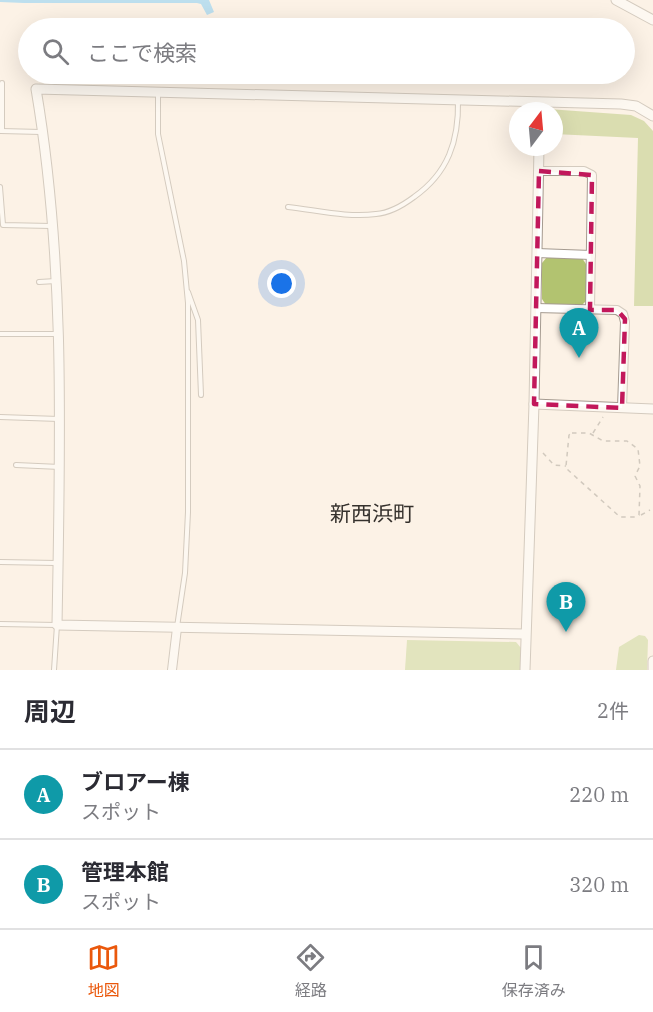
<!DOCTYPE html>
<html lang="ja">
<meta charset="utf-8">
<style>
:root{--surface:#fff;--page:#f2f2f3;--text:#2b2b33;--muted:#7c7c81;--line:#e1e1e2;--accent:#ea580c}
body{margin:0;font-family:"IBM Plex Serif","Noto Sans JP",serif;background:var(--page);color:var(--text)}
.compass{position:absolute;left:509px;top:102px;width:54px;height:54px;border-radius:50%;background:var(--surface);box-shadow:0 6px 24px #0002;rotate:16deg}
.you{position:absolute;left:282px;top:284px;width:21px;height:21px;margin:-15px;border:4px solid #fff;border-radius:50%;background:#1a73e8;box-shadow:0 0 0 9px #1a73e833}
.badge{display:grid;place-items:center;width:39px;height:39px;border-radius:50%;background:var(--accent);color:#fff;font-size:20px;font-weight:700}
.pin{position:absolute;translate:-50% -50px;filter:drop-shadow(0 2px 3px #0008)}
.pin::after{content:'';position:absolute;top:32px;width:21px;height:18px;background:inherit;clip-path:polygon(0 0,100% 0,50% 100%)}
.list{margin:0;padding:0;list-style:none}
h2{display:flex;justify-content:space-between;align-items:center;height:78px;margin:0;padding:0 24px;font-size:26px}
h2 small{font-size:20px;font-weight:400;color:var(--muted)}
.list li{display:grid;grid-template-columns:39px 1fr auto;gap:18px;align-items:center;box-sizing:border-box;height:90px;padding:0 24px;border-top:2px solid var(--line)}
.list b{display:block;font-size:22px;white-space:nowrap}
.list p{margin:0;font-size:20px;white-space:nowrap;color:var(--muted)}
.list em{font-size:20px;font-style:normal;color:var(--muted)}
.icon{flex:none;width:33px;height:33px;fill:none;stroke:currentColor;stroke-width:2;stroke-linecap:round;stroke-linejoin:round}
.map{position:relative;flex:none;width:653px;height:670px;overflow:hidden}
.search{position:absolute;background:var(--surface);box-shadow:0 6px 24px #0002;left:18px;right:18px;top:18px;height:66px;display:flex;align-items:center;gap:15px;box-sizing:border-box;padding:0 21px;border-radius:33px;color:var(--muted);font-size:22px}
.sheet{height:258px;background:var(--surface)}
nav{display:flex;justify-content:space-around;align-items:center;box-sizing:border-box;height:84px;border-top:2px solid var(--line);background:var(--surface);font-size:16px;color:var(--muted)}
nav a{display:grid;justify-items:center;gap:3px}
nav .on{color:var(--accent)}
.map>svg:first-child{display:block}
.green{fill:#c3d28e}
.forest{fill:#b2c370}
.water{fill:#71c8f9}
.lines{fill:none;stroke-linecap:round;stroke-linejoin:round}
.service-casing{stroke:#a59b90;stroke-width:6}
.minor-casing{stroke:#a59b90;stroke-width:10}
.tertiary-casing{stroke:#a59b90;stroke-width:11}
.path{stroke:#9f988f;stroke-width:1.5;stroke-dasharray:4.5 4.5;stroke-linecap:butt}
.service{stroke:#fff;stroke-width:4}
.minor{stroke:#fff;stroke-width:8}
.tertiary{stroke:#fff;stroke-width:9}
.marked{fill:none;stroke:#c2185b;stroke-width:4.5;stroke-dasharray:12 8;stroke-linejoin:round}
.labels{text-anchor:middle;stroke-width:4.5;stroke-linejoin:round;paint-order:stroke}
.quarter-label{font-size:21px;fill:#35312d;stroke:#fcf2e6}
</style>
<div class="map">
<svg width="653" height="670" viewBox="0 0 653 670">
<rect width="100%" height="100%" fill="#fcf2e6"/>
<g class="green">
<path d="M 639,635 L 645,636 L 648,640 L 647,670 L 616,670 L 619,647 Z"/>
<path d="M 407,640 L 516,642 L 521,648 L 520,670 L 405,670 Z"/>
</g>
<g class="forest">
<path d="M 548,109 L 631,115 L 644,121 L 653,131 L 653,306 L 634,306 L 638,138 L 554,134 L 554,111 L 548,111 Z"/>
<path d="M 547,257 L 582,258 L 586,264 L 586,301 L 581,306 L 546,305 L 542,299 L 542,263 Z"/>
</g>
<path class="water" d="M 0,0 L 209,0 L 214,12 L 207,15 L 201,4 L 197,3 L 24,3 L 0,2 Z"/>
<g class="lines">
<g class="service-casing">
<g id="service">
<path d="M 158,92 L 158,134 L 184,261 L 188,303 L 188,512 L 185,573 L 177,627"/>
<path d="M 1,131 L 41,132"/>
<path d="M 2,131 L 2,83"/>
<path d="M 0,187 L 3,225 L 51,226"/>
<path d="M 288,207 C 316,210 348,218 376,214 C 390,213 402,206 414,197 C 448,173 459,141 458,100"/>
<path d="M 39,282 L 56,281"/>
<path d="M 188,292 L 198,320 L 201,395"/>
<path d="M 0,334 L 56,334"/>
<path d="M 0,417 L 59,419"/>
<path d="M 16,465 L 60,467"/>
<path d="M 0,562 L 56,563"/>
<path d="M 0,624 L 57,625 L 54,670"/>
</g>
</g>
<g class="minor-casing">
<g id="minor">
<path d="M 539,171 L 584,171 L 592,175 L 590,310"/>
<path d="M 537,253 L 591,255"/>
<path d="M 536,308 L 617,310 L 623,314 L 625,322 L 622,408"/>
<path d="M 172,670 L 177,628"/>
</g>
</g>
<g class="tertiary-casing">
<g id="tertiary">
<path d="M 616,0 L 653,20"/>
<path d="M 534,404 L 653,409"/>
<path d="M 525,634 L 57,625 C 60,446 66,266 36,89 L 621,104 L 636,106 L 653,116"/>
<path d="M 525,670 L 534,404 L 539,147"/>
<path d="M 653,670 L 653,661"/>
</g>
</g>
<g class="path">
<path d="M 572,433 L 589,433 L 603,441 L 627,441 L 638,449 L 640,466 L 635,476 L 640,486 L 639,515 L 635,517 L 620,517 L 568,470 L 566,466 L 569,435 Z"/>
<path d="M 593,433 L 603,417"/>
<path d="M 543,453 L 554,465 L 566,466"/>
<path d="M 641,515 L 650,510"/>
</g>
<use href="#service" class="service"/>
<use href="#minor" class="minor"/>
<use href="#tertiary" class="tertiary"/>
</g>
<path d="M0 0H653V670H0ZM 539,171 L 592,175 L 590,310 L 617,310 L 625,319 L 622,408 L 534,404 Z" fill="#fcf2e6" fill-opacity=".55" fill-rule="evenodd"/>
<path class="marked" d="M 539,171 L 592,175 L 590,310 L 617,310 L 625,319 L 622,408 L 534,404 Z"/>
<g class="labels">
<g class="quarter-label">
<text x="372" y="521">新西浜町</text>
</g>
</g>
</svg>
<svg class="compass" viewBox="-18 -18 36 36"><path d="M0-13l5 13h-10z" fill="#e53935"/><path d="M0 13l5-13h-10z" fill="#7c7c81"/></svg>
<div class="you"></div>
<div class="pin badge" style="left:579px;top:358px;background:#0f9aa8">A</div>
<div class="pin badge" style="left:566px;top:632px;background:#0f9aa8">B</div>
<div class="search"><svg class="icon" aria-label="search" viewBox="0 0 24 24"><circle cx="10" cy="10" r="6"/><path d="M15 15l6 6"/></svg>ここで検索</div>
</div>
<section class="sheet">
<h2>周辺<small>2件</small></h2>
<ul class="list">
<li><span class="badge" style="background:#0f9aa8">A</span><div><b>ブロアー棟</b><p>スポット</p></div><em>220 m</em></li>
<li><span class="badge" style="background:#0f9aa8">B</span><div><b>管理本館</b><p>スポット</p></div><em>320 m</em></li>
</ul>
</section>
<nav>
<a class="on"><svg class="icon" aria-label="map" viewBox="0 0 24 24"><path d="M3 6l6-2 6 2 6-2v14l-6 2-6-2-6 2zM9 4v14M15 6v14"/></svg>地図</a>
<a><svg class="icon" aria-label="directions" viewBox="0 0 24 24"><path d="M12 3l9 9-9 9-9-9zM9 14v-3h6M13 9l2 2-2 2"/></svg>経路</a>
<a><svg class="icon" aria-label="saved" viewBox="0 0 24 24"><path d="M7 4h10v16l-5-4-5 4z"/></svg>保存済み</a>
</nav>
